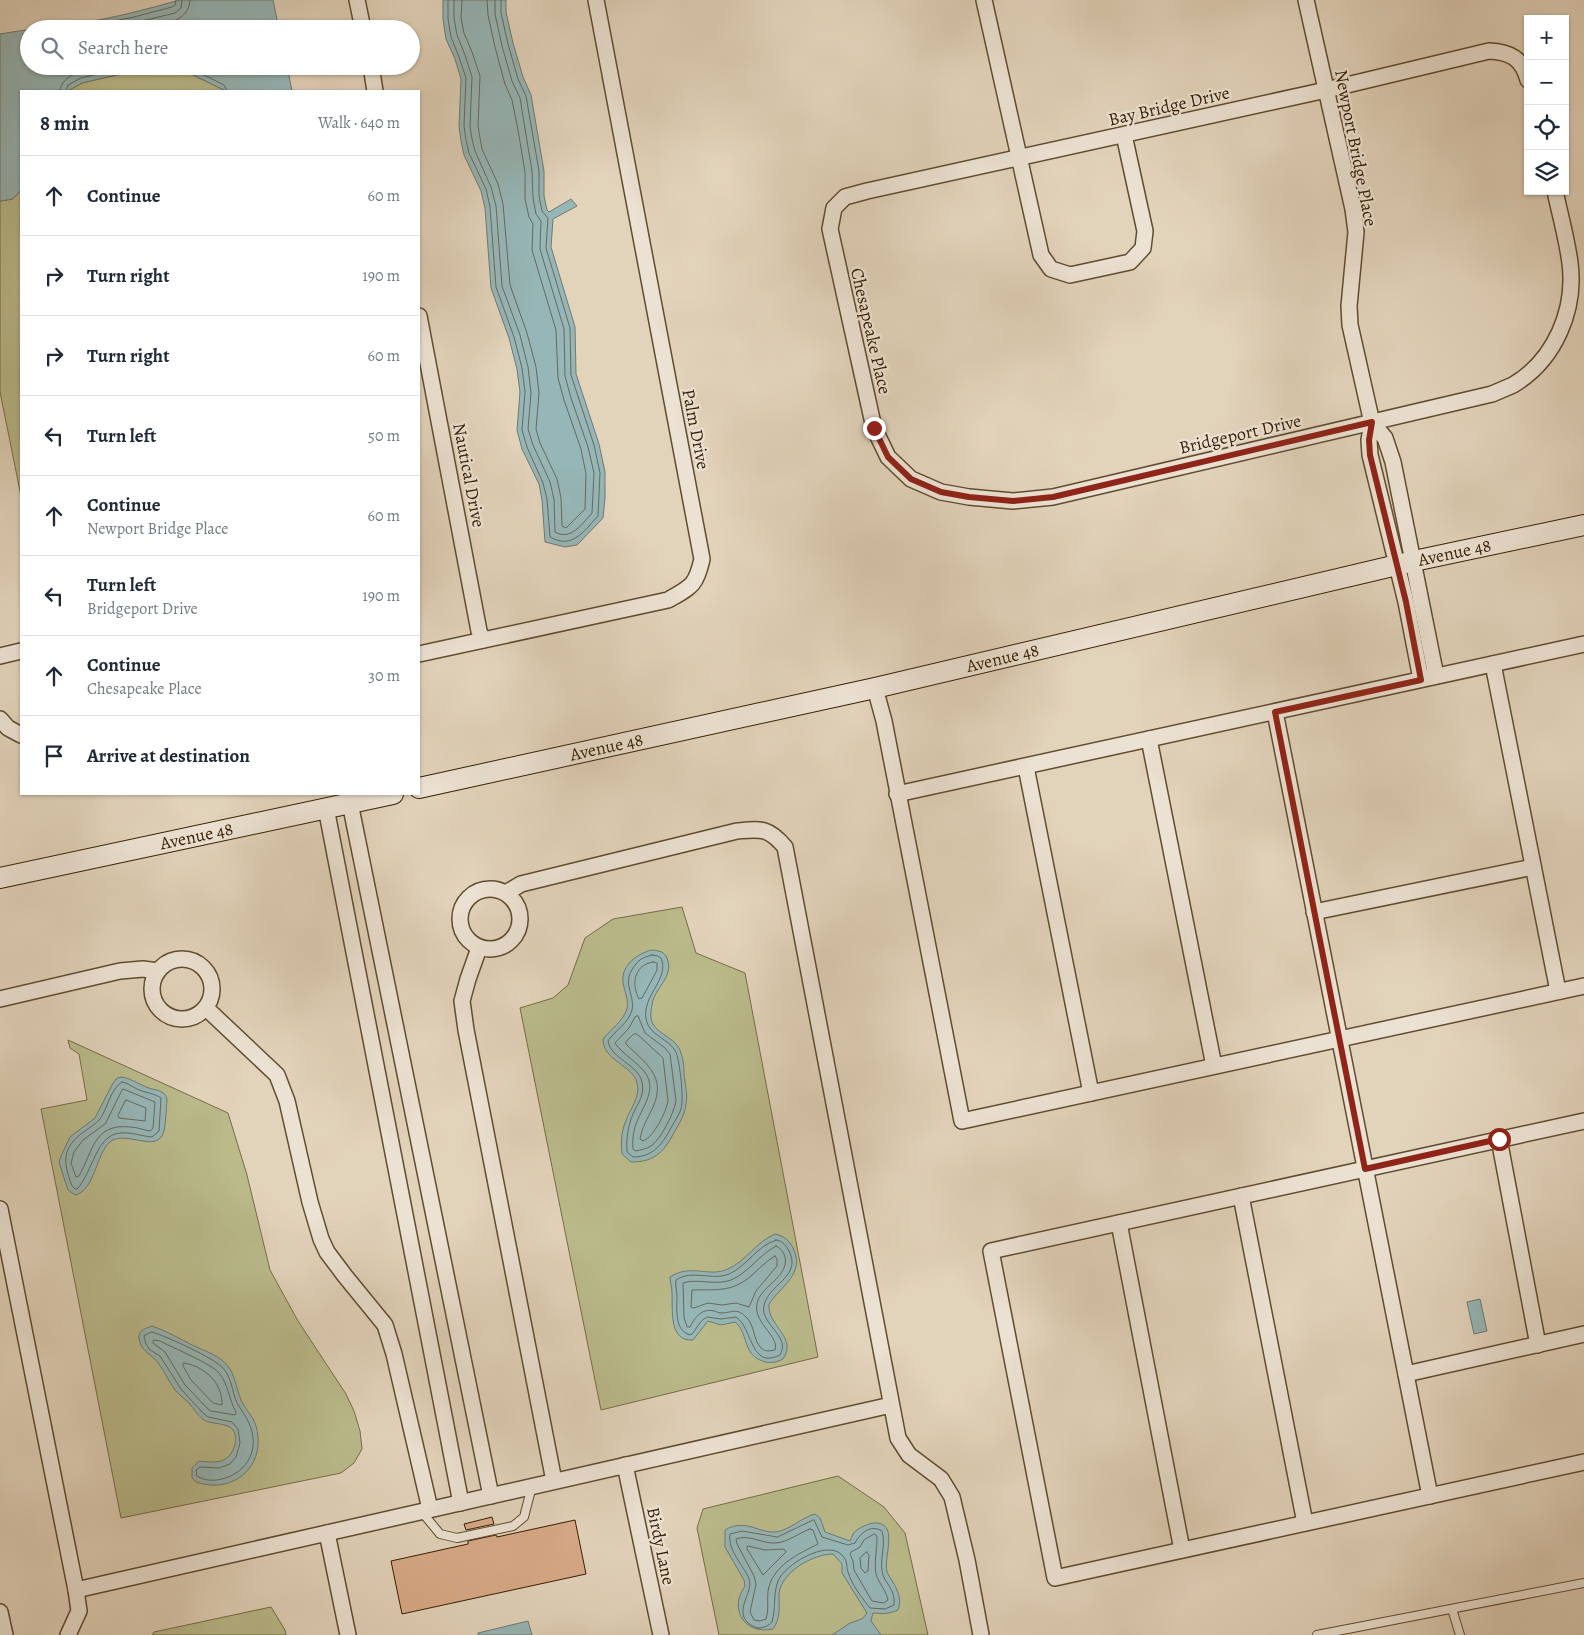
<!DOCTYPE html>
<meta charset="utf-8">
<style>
:root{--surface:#fff;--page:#f2f2f3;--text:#1f2937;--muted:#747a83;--line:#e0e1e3}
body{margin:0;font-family:Alegreya,serif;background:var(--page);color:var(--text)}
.controls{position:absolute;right:15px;top:15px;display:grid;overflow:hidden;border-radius:0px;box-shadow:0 1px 4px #0004}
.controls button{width:45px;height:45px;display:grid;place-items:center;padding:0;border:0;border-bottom:1px solid var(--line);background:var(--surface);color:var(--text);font:25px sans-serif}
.stop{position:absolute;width:15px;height:15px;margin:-11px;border:4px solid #8f2418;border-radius:50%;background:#fff}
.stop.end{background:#8f2418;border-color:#fff;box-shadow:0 1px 5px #0008}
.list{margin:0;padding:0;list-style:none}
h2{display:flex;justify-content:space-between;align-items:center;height:65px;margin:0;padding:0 20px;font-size:21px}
h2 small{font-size:16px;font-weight:400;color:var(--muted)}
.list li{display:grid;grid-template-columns:32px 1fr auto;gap:15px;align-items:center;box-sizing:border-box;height:80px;padding:0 20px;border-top:1px solid var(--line)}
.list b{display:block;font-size:19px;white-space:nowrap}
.list p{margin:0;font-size:16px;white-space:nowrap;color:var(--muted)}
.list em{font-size:16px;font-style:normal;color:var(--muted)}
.icon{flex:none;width:28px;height:28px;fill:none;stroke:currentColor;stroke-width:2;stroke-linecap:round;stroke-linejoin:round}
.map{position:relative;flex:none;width:1584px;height:1635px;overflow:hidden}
.search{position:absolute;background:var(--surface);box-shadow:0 1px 4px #0004;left:20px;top:20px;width:400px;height:55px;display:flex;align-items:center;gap:12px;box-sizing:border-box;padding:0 18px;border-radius:28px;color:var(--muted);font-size:19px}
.panel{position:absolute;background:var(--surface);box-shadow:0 1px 4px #0004;left:20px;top:90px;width:400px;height:705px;border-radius:0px}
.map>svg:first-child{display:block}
.green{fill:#baba8b;stroke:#786c46}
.water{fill:#96b6b7;stroke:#707a6f}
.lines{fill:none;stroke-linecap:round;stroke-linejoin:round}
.shore{stroke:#666a5c;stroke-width:1}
.building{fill:#d9aa88;stroke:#361f02}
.service-casing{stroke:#614c30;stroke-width:10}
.minor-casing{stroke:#614c30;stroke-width:18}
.secondary-casing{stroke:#361f02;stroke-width:22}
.service{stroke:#ece2d3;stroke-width:8}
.minor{stroke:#ece2d3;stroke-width:15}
.secondary{stroke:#ece2d3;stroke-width:20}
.route{stroke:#8f2418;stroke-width:6}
.labels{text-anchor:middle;stroke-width:4.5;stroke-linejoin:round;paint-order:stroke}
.street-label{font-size:18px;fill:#361f02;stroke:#ece2d3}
</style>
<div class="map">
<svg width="1584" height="1635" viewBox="0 0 1584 1635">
<rect width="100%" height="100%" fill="#e2d3bb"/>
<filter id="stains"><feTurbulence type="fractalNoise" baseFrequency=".004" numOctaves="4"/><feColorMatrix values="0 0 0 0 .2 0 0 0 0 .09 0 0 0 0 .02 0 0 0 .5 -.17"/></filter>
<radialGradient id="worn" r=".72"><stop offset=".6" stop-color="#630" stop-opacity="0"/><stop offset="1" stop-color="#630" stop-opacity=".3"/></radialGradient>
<g class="green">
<path d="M 138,70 L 187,72 L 226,91 L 68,91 L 82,83 Z"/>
<path d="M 21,190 L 21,496 L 0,392 L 0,201 L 13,199 Z"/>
<path d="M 682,907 L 696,953 L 745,973 L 818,1357 L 601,1410 L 520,1008 L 553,998 L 568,985 L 585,938 L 613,919 Z"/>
<path d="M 68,1040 L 228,1113 L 247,1175 L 270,1270 L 298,1321 L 346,1394 L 354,1411 L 360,1431 L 362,1449 L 354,1463 L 341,1473 L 121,1518 L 41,1109 L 87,1100 L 79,1054 L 70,1048 Z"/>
<path d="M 838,1476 L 884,1507 L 905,1533 L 928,1635 L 719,1635 L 697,1528 L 703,1509 Z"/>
<path d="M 271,1607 L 285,1630 L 286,1635 L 152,1635 L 154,1632 Z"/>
</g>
<g class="water">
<path d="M 180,0 L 273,0 L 279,29 L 29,29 L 29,66 L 287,66 L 292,91 L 226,91 L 187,72 L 138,70 L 82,83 L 68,91 L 21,91 L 21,190 L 13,199 L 0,201 L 0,34 C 27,29 54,27 81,23 C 114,18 147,9 180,0 Z"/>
<path d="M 443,0 L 506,0 L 506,12 L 513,43 L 523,77 L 531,95 L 544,171 L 544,196 L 547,210 L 549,212 L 571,199 L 577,206 L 553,219 L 551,247 L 575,327 L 576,374 L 599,444 L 605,472 L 605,498 L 603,518 L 577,545 L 565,547 L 545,542 L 542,500 L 539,484 L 522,449 L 517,430 L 520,392 L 517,369 L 509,338 L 491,288 L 485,208 L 481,191 L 464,155 L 461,141 L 459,126 L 461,79 L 455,59 L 446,39 L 443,19 Z"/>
<path d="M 652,950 C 659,951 664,951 667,958 C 674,975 658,986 653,1000 C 652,1005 650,1013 651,1019 C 654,1033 672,1036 679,1048 C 683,1056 684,1066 684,1074 C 685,1084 688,1095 686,1104 C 685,1113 681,1121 676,1129 C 665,1150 657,1162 631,1162 L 622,1154 C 621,1143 621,1133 625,1123 C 629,1110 641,1097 637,1083 C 633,1065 603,1061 603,1039 C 611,1029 623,1021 627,1009 C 629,1000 624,990 623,982 C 621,965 638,953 652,950 Z"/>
<path d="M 122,1077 C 133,1079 141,1086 152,1089 C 156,1090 160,1090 163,1093 C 166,1095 166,1096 167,1100 C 166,1110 166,1121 164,1131 C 158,1155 125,1129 110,1142 C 96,1153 95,1191 75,1195 L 68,1190 L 65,1181 L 59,1162 L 61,1156 L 70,1137 L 95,1118 L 113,1083 L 117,1078 Z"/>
<path d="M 775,1234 C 784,1236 789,1240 793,1248 C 806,1273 781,1286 769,1304 C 767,1326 798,1337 783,1359 C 775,1363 768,1364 760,1360 C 743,1353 748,1332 735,1322 L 721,1325 L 708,1321 L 693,1340 C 668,1342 673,1308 672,1293 C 672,1287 670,1283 670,1277 C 692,1263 708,1278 728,1269 C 746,1261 756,1242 775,1234 Z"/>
<path d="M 1480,1299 L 1487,1331 L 1474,1334 L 1467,1302 Z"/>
<path d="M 152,1326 C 167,1331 180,1339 194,1346 C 205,1351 218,1355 227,1365 C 235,1374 236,1388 241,1400 C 245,1409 253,1416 256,1426 C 264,1455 249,1481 219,1485 C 211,1486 203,1484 196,1482 L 192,1478 L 192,1468 L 199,1461 C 216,1463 230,1464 235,1444 C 236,1440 236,1434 233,1430 C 227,1422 212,1425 204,1420 C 198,1416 194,1409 189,1403 C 185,1399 179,1395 175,1390 C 169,1382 165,1372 159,1364 C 153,1355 140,1351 139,1338 C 138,1330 147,1328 152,1326 Z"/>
<path d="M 815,1514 L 820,1518 L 825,1532 L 850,1541 C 851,1539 852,1536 853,1534 C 857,1528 871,1522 877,1523 C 900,1525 881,1562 888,1574 C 895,1586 903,1596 898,1610 C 889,1614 883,1614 873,1613 L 871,1621 L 881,1635 L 832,1635 L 850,1623 L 862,1619 L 867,1613 L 842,1573 L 842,1564 L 833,1554 C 813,1554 781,1572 779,1594 C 779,1606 781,1618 773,1629 C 743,1635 729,1608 745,1586 L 744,1580 L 725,1547 L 725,1530 C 745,1518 758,1533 775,1532 C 789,1531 802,1517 815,1514 Z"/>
<path d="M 528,1621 L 532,1635 L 478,1635 L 478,1633 Z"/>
</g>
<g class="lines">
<g class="shore">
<path d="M 448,0 L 448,19 L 451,37 L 459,57 L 466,78 L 464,126 L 466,140 L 469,153 L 486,189 L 490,207 L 496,287 L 514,337 L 522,368 L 525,392 L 522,430 L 527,447 L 543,483 L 547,499 L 550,537 C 572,550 584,531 598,516 L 600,473 L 594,445 L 571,375 L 570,328 L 546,248 L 548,218 L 542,211 L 539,196 L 539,171 L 526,96 L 518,79 L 508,44 L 501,13 L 501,0"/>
<path d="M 454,0 L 454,18 L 457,35 L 465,55 L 472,77 L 470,126 L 472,139 L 475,151 L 491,187 L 496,206 L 502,286 L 520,335 L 528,367 L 531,393 L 528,429 L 533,445 L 550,482 L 554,499 L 555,532 C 571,541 582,524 592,513 L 594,473 L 588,447 L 571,398 L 565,376 L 564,329 L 540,249 L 541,221 L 536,214 L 533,198 L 532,171 L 525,129 L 520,98 L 512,81 L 502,46 L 495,14 L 495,0"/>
<path d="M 462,0 L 461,18 L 464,33 L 472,52 L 480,76 L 478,126 L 480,138 L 482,149 L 498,184 L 503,204 L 510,285 L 527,333 L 536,367 L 539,393 L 536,429 L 540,443 L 557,479 L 561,498 L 562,526 L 566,528 L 585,509 L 586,474 L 581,449 L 564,400 L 558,378 L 556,330 L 532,250 L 533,224 L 529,217 L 525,199 L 525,172 L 518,130 L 512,100 L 505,84 L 495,47 L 488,15 L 487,0"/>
<path d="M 74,29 L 134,17 L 172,7 L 175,5 L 176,0"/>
<path d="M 109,29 L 175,13 L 181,8 L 182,0"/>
<path d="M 144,29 C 162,24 189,23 190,0"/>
<path d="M 162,66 L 188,67 L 224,85 L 227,91"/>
<path d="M 60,91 C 61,74 86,70 100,66"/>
<path d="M 66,91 L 68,85 L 81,78 L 132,66"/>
<path d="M 652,955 L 658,956 L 661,958 C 670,979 642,995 646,1019 C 649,1036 669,1038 676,1052 C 680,1063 684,1098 681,1109 C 679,1115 675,1121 672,1126 C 663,1143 654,1157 633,1157 L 627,1152 C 626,1138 628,1126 633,1114 C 638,1103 645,1095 642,1082 C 638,1064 611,1059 608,1041 C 615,1030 628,1024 632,1010 C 635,994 622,984 633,968 C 638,960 643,957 652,955 Z"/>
<path d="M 653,962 L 657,963 L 657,970 L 654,976 L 642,998 L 639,999 C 631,984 634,965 653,962 Z"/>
<path d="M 638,1016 L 645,1033 L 665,1048 L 670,1054 L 676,1101 C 674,1113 661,1139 651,1146 C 646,1149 641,1150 635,1151 L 633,1149 C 632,1137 634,1126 640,1115 C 646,1102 655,1088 646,1074 C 638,1062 623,1055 615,1043 L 629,1028 L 635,1017 Z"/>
<path d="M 634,1034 L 637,1034 L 663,1058 L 668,1101 C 666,1112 654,1137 643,1141 L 640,1139 C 642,1127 648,1118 653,1107 C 667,1076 645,1063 626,1044 L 626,1042 Z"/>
<path d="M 122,1082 C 128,1083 131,1086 137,1089 C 145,1093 154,1093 161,1098 L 159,1131 L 152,1137 C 141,1136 132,1132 121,1133 C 96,1134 93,1172 77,1189 L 75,1189 L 72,1186 C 63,1162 61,1148 85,1131 C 90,1127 96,1124 100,1119 C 108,1108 110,1089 122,1082 Z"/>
<path d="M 123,1089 L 155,1102 L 153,1128 L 150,1131 C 143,1130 137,1127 130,1127 C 94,1123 93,1151 79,1176 L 76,1177 L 71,1163 L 74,1152 L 83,1140 L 105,1124 Z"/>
<path d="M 126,1100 L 146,1108 L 145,1121 L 119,1118 L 118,1116 Z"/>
<path d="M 776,1240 C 782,1241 785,1244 788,1249 C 803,1275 772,1283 765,1302 C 756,1323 792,1335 780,1355 C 750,1370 753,1328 736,1317 L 721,1319 L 707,1317 C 699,1321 697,1329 691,1335 C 674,1332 677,1309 677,1296 C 677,1291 675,1285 676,1280 C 692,1269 712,1281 729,1274 C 747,1266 757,1246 776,1240 Z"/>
<path d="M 776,1246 C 780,1248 782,1250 784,1254 C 792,1274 764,1285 758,1300 C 750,1322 780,1335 775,1350 C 770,1351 765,1352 761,1348 C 753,1340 755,1325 746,1317 C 736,1307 732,1313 721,1313 C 718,1313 716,1311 714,1311 C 702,1308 695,1317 690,1327 L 687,1327 L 684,1317 L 683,1283 C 698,1278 715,1286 731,1280 C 748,1273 759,1255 776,1246 Z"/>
<path d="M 775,1256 L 777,1259 L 777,1266 L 756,1291 L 749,1307 L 736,1303 L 722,1305 L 708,1303 L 694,1308 L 691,1307 L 692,1290 C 716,1289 731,1293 751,1276 C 759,1269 766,1261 775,1256 Z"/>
<path d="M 152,1332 C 166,1336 214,1358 223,1368 C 232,1378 232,1392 237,1403 C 241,1410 246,1416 249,1423 C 260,1448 249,1472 222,1479 C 214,1481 204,1481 197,1476 L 196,1470 L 200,1467 L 219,1468 L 230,1464 L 236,1457 L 240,1443 L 238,1429 L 232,1422 L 208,1417 L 203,1413 L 181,1389 L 160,1356 L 150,1350 L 146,1344 L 144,1336 Z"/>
<path d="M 154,1340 L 160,1341 C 173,1348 210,1363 219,1373 C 228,1383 229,1400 236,1412 L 235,1415 L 211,1411 L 208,1409 L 185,1385 L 165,1352 L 153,1343 Z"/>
<path d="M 184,1363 C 204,1366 223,1383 222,1405 L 213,1403 L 191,1380 L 183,1366 Z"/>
<path d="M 814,1520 L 822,1537 L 848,1545 L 855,1543 C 860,1533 871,1524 882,1531 C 886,1544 880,1558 882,1571 C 884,1584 896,1588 894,1605 L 885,1609 L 870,1608 C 862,1598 852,1585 848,1572 C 846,1565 848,1561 842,1555 C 827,1539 784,1565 778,1581 C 773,1594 776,1608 772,1622 C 768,1626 764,1628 758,1628 C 754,1627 751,1625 748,1623 C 734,1609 754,1592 749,1579 C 743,1564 728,1552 730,1534 L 742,1531 L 777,1537 Z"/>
<path d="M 810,1529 L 813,1530 L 818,1544 C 798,1554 772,1566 768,1591 C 767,1601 769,1610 766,1619 L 760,1621 L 754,1620 L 750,1612 L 756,1584 L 754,1576 L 737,1544 L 736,1539 C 750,1534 762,1544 776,1543 C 788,1542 799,1533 810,1529 Z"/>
<path d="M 875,1534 L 877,1537 C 877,1549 874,1563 876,1574 C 879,1584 886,1590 888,1600 L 884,1603 L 872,1601 L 854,1570 L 853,1561 L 850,1554 L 851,1552 L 860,1547 L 864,1540 Z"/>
<path d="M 748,1546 L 765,1550 L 784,1549 L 786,1552 L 763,1575 L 747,1549 Z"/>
<path d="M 867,1552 L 869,1555 L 868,1571 L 865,1573 L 861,1568 L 860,1558 Z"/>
</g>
</g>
<g class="building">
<path d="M 492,1517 L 494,1524 L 466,1530 L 464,1524 Z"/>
<path d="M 575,1520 L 586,1574 L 402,1614 L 391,1561 L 468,1544 L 468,1541 L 496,1535 L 497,1537 Z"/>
</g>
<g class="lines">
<g class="service-casing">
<g id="service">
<path d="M 421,1511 L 440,1534 L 457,1538 L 513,1526 L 524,1517 L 532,1486"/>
<path d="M 1452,1609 L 1460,1635"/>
<path d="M 1317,1635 L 1584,1583"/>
</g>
</g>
<g class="minor-casing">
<g id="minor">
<path d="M 357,0 L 363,29"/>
<path d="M 984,0 L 1041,255 L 1051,269 L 1070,275 L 1130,262 L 1143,248 L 1145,231 L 1124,135"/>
<path d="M 1306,0 L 1353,209 L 1356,232 L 1349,306 L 1350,325 L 1372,423 L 1369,440 L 1370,455 L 1406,602 L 1421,679"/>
<path d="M 371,66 L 375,91"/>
<path d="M 1528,80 C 1522,58 1510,52 1489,51 L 1326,90 L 867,191 L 845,197 L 834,208 L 830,229 L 874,428 L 888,457 L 911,479 L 941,492 L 969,497 L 1013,501 L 1053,497 L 1492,394 C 1499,391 1506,388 1513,385 C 1555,360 1576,310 1570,263 C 1567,239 1560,215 1555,191"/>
<path d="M 419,316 L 479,631 L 483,640"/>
<path d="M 1372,423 L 1385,438 L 1393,462 L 1436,676"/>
<path d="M 419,654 L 668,600 C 691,587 696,586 702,559 L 596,0"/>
<path d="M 0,656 L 21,651"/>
<path d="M 1493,664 L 1558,991"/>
<path d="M 875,688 L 884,721 L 962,1121 L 1584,986"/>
<path d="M 1275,712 L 1430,1496"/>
<path d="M 0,719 L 8,728 L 21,735"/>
<path d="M 1149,739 L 1214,1066"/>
<path d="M 1026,767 L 1091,1093"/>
<path d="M 897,794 L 1584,644"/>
<path d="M 350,803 L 491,1496"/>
<path d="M 326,808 L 461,1503"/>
<circle cx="490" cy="919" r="30"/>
<path d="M 506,893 L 521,884 L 737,831 C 761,829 768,827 785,847 L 898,1438 L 909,1455 L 941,1479 L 952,1497 L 967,1560 L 981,1635"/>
<path d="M 1314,912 L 1533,867"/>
<path d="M 479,948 L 468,979 L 462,1001 L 466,1030 L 554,1481"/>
<circle cx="182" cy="989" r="30"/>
<path d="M 0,999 L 120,971 L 143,969 L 158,971"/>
<path d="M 206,1008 L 277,1075 L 287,1101 L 310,1202 L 321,1239 L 327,1252 L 345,1276 L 385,1325 L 394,1354 L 430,1509"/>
<path d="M 1584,1121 L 991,1251 L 1055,1578 L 1584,1462"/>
<path d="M 1499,1139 L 1538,1345"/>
<path d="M 1241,1196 L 1305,1523"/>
<path d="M 0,1209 L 76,1590 L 79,1611 L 68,1635"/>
<path d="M 1119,1223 L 1182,1550"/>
<path d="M 1406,1374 L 1584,1334"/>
<path d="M 625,1465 L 661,1635"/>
<path d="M 327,1533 L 348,1635"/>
<path d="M 76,1590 L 891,1405"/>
<path d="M 0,1612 L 5,1635"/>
</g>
</g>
<g class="secondary-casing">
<g id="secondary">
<path id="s1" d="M 419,788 L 875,688 L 1414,561 L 1584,525"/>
<path id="s2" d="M 0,878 L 393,794"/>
</g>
</g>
<use href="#service" class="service"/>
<use href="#minor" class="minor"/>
<use href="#secondary" class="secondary"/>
</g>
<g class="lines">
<path class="route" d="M 874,428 L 888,457 L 911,479 L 941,492 L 969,497 L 1013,501 L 1053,497 L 1372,422 L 1369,440 L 1370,455 L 1406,602 L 1421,680 L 1275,712 L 1365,1169 L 1499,1139"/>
</g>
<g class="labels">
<g class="street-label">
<text transform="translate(1169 106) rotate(-13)" y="6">Bay Bridge Drive</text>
<text transform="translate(1356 148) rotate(79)" y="6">Newport Bridge Place</text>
<text transform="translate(871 331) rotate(77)" y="6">Chesapeake Place</text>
<text transform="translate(696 429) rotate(79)" y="6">Palm Drive</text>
<text transform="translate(1240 434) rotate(-13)" y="6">Bridgeport Drive</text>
<text transform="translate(469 475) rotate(79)" y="6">Nautical Drive</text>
<text dy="6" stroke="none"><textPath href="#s1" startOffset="1062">Avenue 48</textPath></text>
<text dy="6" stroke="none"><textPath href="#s1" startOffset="598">Avenue 48</textPath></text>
<text dy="6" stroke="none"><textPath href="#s1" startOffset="192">Avenue 48</textPath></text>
<text dy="6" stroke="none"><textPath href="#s2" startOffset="201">Avenue 48</textPath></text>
<text transform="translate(661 1546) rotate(78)" y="6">Birdy Lane</text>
</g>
</g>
<rect width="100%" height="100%" filter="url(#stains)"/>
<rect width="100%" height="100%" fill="url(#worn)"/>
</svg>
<div class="controls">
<button>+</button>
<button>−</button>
<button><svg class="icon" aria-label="locate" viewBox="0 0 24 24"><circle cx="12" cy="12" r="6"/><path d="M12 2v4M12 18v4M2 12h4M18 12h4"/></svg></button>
<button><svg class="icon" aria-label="layers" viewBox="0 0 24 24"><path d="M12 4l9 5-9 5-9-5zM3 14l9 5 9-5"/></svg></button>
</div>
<div class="stop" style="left:1499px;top:1139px"></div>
<div class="stop end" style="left:874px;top:428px"></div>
<div class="search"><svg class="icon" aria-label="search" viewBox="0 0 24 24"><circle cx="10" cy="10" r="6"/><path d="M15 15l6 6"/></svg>Search here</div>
<section class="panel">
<h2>8 min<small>Walk · 640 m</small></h2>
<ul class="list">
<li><svg class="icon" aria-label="ahead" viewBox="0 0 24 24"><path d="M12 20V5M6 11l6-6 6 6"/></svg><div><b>Continue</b></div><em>60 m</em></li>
<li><svg class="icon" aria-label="right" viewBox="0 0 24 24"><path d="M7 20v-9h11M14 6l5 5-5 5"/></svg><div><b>Turn right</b></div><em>190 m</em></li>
<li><svg class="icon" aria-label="right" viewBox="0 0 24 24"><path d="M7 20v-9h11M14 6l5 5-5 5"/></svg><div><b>Turn right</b></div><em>60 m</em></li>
<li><svg class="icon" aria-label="left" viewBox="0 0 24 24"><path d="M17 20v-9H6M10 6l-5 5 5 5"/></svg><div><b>Turn left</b></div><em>50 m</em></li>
<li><svg class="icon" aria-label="ahead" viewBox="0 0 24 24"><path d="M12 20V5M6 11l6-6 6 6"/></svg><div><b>Continue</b><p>Newport Bridge Place</p></div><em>60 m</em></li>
<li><svg class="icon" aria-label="left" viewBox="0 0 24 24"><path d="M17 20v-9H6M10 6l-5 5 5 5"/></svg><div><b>Turn left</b><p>Bridgeport Drive</p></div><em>190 m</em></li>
<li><svg class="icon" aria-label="ahead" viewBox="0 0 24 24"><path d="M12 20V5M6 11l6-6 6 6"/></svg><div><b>Continue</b><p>Chesapeake Place</p></div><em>30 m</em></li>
<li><svg class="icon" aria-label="arrive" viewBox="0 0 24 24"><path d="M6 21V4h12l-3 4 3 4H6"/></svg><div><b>Arrive at destination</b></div></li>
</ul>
</section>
</div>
